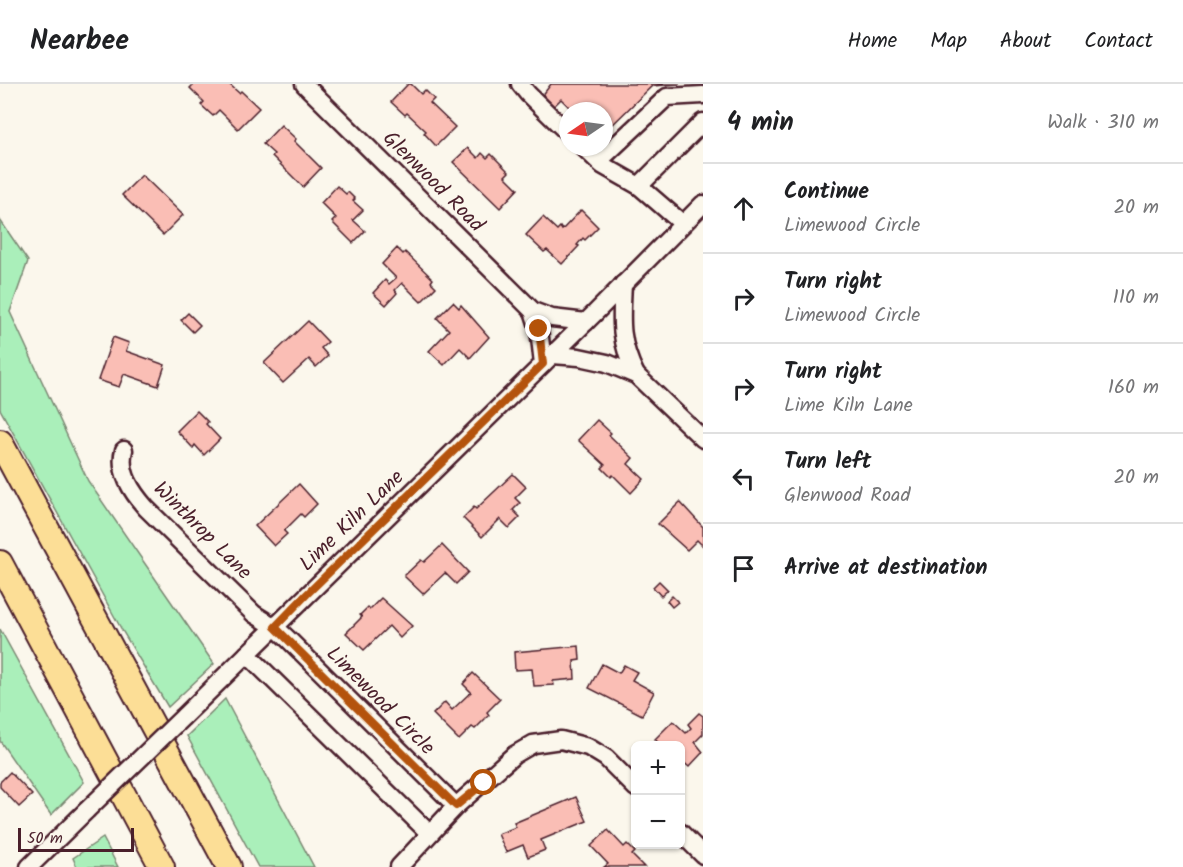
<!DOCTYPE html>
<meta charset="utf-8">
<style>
:root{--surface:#fff;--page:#f6f6f6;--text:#202124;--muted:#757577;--line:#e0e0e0}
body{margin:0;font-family:Kalam,sans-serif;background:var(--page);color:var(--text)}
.controls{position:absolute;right:18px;bottom:18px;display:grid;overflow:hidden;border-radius:9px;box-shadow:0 2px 4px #0004}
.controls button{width:54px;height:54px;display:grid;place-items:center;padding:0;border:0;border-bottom:2px solid var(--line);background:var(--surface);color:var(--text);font:30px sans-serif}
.compass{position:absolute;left:559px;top:18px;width:54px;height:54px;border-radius:50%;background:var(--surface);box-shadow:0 2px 4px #0004;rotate:257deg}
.scale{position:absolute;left:18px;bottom:15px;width:116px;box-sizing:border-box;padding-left:6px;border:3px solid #4a1f2b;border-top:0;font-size:16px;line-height:21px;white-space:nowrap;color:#4a1f2b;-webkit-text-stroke:4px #fbf7ec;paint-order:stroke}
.stop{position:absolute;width:18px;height:18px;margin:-14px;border:4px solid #b45309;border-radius:50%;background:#fff}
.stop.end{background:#b45309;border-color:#fff;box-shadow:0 2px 6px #0008}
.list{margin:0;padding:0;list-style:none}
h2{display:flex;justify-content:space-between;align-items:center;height:78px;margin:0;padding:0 24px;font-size:26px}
h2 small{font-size:20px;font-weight:400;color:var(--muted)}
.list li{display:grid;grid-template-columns:39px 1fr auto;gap:18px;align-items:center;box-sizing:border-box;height:90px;padding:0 24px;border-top:2px solid var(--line)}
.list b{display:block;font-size:22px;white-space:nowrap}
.list p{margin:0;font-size:20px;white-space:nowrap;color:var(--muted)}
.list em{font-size:20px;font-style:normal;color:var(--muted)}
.icon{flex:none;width:33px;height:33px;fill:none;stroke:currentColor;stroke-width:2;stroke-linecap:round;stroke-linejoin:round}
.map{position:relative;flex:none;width:703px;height:783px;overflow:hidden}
header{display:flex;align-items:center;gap:36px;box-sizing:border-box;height:84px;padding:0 30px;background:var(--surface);border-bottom:2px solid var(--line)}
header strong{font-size:28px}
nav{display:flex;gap:33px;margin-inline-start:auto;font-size:21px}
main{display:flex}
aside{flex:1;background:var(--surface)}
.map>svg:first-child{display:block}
.green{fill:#aaefba;stroke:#7a8772;stroke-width:1.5}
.building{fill:#fabeb5;stroke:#4a1f2b;stroke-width:1.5}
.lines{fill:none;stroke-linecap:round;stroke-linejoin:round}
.minor-casing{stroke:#4a1f2b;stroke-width:21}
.highway-casing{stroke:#4a1f2b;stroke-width:28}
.minor{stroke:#fbf7ec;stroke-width:16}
.highway{stroke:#fcde96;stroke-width:24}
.minor-bridge-casing{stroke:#4a1f2b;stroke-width:21;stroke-linecap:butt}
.minor-bridge{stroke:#fbf7ec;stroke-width:16}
.route{stroke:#b45309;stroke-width:8}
.labels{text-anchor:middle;stroke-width:5;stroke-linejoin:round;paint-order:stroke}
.street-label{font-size:21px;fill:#4a1f2b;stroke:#fbf7ec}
</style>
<header>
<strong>Nearbee</strong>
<nav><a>Home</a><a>Map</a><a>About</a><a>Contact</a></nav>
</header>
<main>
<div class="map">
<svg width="703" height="783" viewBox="0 0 703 783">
<rect width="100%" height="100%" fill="#fbf7ec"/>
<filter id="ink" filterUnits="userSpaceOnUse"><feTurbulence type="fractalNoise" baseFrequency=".0167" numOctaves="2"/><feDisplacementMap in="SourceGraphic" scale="12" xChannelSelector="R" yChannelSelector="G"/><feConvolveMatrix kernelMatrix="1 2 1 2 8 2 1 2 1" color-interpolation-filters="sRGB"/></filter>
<g filter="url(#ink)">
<g class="green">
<path d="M 0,136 L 28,177 L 10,228 L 88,397 L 214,580 L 168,623 L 123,548 L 0,325 Z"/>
<path d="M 0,545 L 84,698 L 51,731 L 0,657 Z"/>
<path d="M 225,615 L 314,783 L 258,783 L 187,652 Z"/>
<path d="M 103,754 L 118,783 L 77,783 L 73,774 Z"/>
</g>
<g class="building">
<path d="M 194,0 L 229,0 L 239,9 L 241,7 L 259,24 L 238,45 L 219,26 L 213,32 L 201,21 L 204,18 L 190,4 Z"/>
<path d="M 408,0 L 411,0 L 421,10 L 425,6 L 434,15 L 430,19 L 455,43 L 436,62 L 424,49 L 426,47 L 407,29 L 405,31 L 391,18 Z"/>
<path d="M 551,0 L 680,0 L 652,2 L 604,49 L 604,27 L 573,27 L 561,15 L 553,23 L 542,12 Z"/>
<path d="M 281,41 L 296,55 L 294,57 L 321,84 L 303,103 L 272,72 L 274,70 L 263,60 Z"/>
<path d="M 468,64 L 478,74 L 482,69 L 487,74 L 491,70 L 509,88 L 505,92 L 518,105 L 500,124 L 453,78 Z"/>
<path d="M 142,91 L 183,131 L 163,151 L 122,111 Z"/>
<path d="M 337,102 L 346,110 L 348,108 L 355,115 L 353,117 L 363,126 L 353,136 L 365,147 L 353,159 L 332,138 L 336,134 L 321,119 Z"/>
<path d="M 581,126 L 598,143 L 585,156 L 583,154 L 577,161 L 579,162 L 562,180 L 547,166 L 544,168 L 526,151 L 543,133 L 557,146 L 560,143 L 562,146 Z"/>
<path d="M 397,164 L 403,170 L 405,168 L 433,195 L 431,198 L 436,203 L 421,218 L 402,199 L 395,206 L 397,209 L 386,221 L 373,209 L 385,196 L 389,200 L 396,194 L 382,180 Z"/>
<path d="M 453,218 L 459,224 L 461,221 L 489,253 L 470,274 L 460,264 L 444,281 L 429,267 L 449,246 L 437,234 Z"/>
<path d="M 188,229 L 200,241 L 193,248 L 181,236 Z"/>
<path d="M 308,237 L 328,258 L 321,264 L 328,272 L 316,283 L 309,275 L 283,299 L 264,279 Z"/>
<path d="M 113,253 L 129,259 L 126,267 L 165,281 L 158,302 L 124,290 L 119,303 L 98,296 Z"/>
<path d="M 197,327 L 208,338 L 206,340 L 220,355 L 204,371 L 195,361 L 193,364 L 177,347 Z"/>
<path d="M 597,336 L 611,349 L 609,351 L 633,374 L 628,380 L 644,395 L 631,409 L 613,391 L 611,393 L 602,384 L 605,381 L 578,356 Z"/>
<path d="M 513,390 L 526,403 L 515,414 L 520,419 L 513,426 L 520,433 L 509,444 L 500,435 L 482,453 L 463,434 L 474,423 L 476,425 Z"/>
<path d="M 299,400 L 317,420 L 304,433 L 301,430 L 284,447 L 287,450 L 274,462 L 255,442 Z"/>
<path d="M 680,418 L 703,443 L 703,462 L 697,456 L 687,466 L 658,440 Z"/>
<path d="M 442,461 L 468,488 L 456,500 L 445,489 L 423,510 L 404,492 L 421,476 L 424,478 Z"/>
<path d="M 659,497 L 668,506 L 661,512 L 653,503 Z"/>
<path d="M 672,512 L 678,518 L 672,523 L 667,517 Z"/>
<path d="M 381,514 L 412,542 L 400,554 L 389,542 L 364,566 L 346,549 L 362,533 L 360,531 L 368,523 L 370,525 Z"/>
<path d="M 579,562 L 580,576 L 574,577 L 575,595 L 553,597 L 554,601 L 534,602 L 532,585 L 515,586 L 514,568 Z"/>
<path d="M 602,580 L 619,589 L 624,581 L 637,588 L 632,596 L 654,608 L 642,631 L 589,604 Z"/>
<path d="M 473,589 L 500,615 L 487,628 L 489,631 L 475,645 L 472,643 L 459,656 L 433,630 L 445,618 L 452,626 L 471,608 L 463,600 Z"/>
<path d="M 699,629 L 703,632 L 703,650 L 695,658 L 703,668 L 689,683 L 680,675 L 680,662 L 661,662 L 655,655 L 673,637 L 686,649 L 691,644 L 688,640 Z"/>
<path d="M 10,688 L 32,711 L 19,723 L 0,703 L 0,698 Z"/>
<path d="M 576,713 L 587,737 L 541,756 L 545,766 L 528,773 L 523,761 L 506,768 L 498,750 L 516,743 L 514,739 Z"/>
<path d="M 608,746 L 624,763 L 627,760 L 635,768 L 632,771 L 644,783 L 604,783 L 608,780 L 591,762 Z"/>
</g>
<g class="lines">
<g class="minor-casing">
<g id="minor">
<path d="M 304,0 L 533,227 L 539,245 L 543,280"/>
<path d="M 520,0 L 528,10 L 568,49"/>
<path d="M 583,63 L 602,81 L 639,102 L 683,140"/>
<path d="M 599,77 L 667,13 L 703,11"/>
<path d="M 639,102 L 703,38"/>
<path d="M 623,200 C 621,237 619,257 636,291"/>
<path d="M 533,227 L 552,234 L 586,238"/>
<path d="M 553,271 L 579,273 L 607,279 L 636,291 L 703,355"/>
<path d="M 124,366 C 118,388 132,408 146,424 L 254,530 L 275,543 L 288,555 L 456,722"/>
<path d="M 247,570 L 429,749"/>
<path d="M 183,633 L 595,229 L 703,120"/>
<path d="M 680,748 L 703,771"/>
<path d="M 29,783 L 87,726"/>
<path d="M 399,783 L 456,722 L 514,671 L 533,660 L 561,656 L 588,663 L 606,674 L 636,704"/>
</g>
</g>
<g class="highway-casing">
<g id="highway">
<path d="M 0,358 L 229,783"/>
<path d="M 0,479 L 162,783"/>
</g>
</g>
<use href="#minor" class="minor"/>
<use href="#highway" class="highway"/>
<g class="minor-bridge-casing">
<path id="minor-bridge" d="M 87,726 L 183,633"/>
</g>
<use href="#minor-bridge" class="minor-bridge"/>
</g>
</g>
<g class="lines" filter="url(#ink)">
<path class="route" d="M 484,699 L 456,722 L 275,543 L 307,510 L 543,280 L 539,245"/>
</g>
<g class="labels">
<g class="street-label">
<text transform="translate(434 97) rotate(45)" y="7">Glenwood Road</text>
<text transform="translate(351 436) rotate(-44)" y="7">Lime Kiln Lane</text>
<text transform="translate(203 446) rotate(45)" y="7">Winthrop Lane</text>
<text transform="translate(381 616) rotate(45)" y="7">Limewood Circle</text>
</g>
</g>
</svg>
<div class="controls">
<button>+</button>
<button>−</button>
</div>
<svg class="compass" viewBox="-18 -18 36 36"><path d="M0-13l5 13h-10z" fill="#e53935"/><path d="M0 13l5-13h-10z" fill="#757577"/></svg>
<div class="scale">50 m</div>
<div class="stop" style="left:484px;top:699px"></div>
<div class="stop end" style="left:539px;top:245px"></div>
</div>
<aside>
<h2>4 min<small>Walk · 310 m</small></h2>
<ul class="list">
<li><svg class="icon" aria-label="ahead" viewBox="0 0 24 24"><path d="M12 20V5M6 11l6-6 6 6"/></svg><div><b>Continue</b><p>Limewood Circle</p></div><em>20 m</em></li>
<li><svg class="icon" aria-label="right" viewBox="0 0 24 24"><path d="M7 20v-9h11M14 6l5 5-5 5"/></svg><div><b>Turn right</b><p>Limewood Circle</p></div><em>110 m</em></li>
<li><svg class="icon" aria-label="right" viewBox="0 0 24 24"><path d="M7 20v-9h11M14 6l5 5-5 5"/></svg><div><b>Turn right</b><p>Lime Kiln Lane</p></div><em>160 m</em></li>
<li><svg class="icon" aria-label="left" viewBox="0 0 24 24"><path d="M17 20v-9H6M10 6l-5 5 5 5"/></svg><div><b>Turn left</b><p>Glenwood Road</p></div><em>20 m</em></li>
<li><svg class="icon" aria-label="arrive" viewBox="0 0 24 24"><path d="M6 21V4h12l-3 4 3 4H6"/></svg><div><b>Arrive at destination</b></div></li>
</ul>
</aside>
</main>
